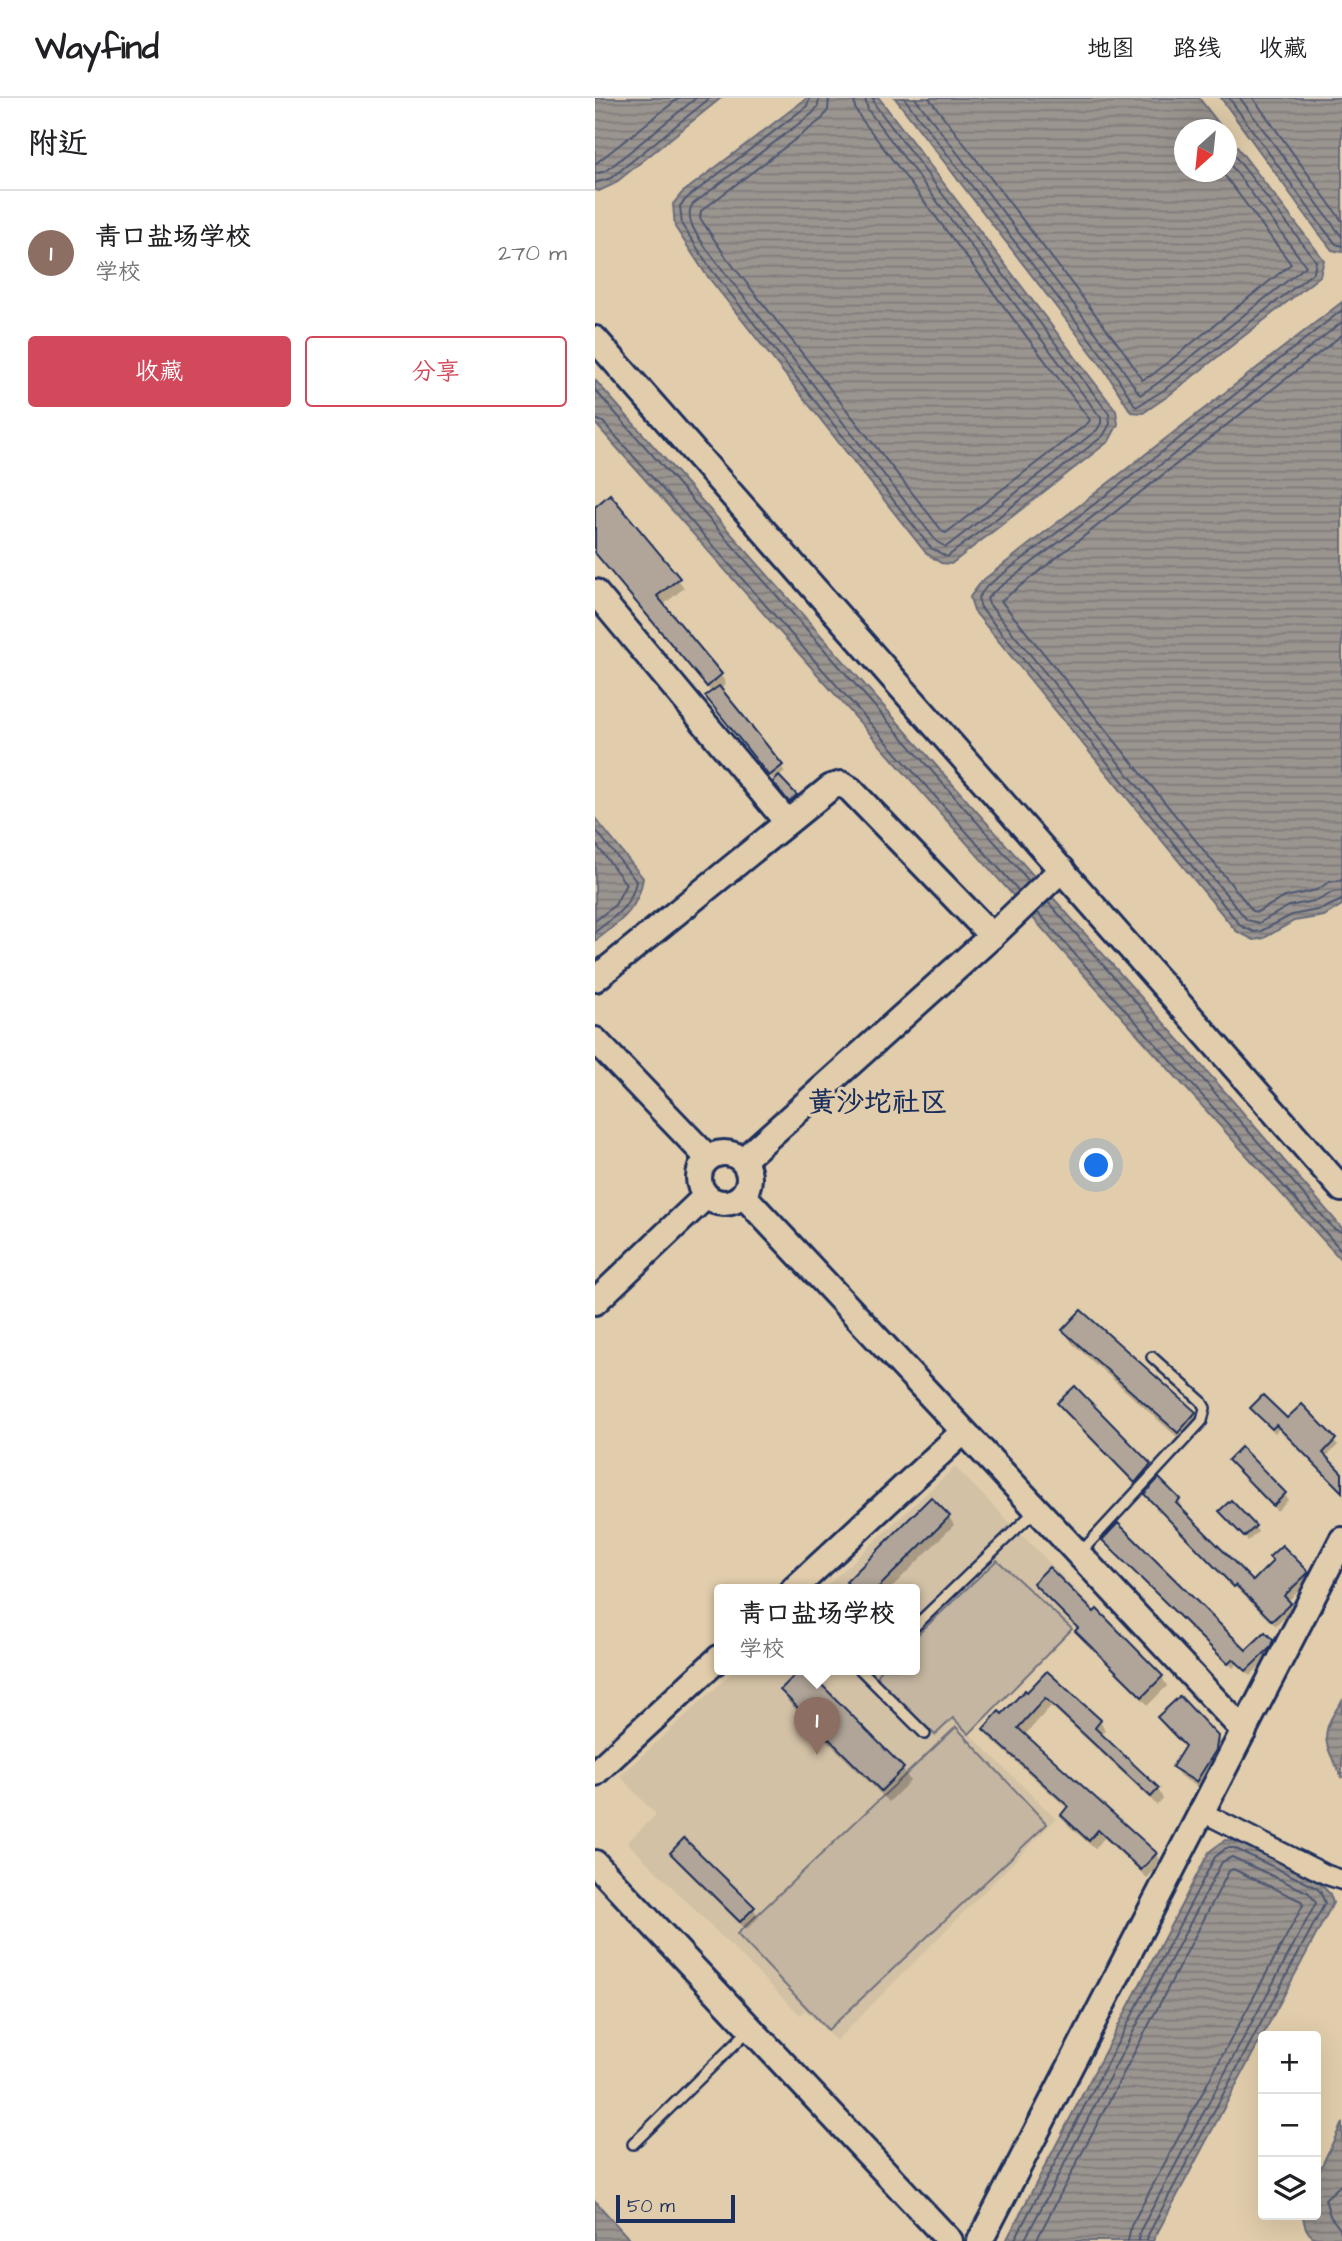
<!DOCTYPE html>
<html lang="zh">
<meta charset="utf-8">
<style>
:root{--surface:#fff;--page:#f2f2f2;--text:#202124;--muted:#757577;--line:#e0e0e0;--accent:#d1495b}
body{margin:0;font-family:"Architects Daughter","LXGW WenKai TC",sans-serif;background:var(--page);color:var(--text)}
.controls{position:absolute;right:21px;bottom:21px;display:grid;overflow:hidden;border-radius:7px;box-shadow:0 7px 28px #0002}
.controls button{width:63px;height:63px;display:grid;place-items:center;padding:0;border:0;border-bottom:2px solid var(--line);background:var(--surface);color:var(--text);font:35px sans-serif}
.compass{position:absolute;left:579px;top:21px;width:63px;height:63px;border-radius:50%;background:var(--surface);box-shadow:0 7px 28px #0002;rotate:207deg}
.scale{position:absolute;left:21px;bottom:18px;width:119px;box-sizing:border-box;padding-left:7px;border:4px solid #1b2f5e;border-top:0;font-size:19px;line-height:24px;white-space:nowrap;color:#1b2f5e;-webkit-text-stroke:5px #e1cdab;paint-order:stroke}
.you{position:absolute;left:502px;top:1068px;width:24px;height:24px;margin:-18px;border:5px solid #fff;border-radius:50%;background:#1a73e8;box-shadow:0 0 0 10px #1a73e833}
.badge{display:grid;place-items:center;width:46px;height:46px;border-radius:50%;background:var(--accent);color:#fff;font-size:23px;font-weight:700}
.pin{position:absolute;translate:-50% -58px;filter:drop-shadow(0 2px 4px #0008)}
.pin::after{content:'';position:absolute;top:37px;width:24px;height:21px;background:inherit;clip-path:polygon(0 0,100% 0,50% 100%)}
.popup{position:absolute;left:119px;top:1486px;width:206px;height:91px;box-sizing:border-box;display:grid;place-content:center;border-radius:7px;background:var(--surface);filter:drop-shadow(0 2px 5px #0005);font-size:23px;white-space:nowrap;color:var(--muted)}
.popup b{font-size:26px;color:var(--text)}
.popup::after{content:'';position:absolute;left:50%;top:100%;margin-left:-14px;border:14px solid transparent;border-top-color:var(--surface)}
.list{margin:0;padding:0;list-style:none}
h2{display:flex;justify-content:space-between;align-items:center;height:91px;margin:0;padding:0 28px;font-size:30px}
h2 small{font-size:23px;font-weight:400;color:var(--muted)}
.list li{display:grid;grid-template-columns:46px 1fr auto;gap:21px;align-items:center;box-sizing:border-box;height:126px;padding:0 28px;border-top:2px solid var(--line)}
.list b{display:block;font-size:26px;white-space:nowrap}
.list p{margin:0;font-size:23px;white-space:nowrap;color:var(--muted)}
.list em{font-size:23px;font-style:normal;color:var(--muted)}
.actions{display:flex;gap:14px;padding:21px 28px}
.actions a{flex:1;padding:16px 0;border:2px solid var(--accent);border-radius:7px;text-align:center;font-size:24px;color:var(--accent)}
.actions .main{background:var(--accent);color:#fff}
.icon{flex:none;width:38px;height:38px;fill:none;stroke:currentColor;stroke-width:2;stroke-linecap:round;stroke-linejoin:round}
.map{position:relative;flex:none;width:747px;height:2143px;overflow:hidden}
header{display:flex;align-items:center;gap:42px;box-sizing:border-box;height:98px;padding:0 35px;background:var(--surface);border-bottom:2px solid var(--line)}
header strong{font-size:33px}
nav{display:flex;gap:38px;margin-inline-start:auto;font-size:24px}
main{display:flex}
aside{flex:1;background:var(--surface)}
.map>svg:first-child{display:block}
.built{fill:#d2c1a5}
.green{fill:#c4b6a0;stroke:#70727f;stroke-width:2}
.water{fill:url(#water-rules);stroke:#686c7c;stroke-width:2}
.shadow{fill:#0003}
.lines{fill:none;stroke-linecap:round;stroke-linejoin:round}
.shore{stroke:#4e5872;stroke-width:2}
.building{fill:#b0a598;stroke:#1b2f5e;stroke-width:2}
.lane-casing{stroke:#1b2f5e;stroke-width:14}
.street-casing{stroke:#1b2f5e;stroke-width:23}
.secondary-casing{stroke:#1b2f5e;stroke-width:30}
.lane{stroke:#e1cdab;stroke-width:9}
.street{stroke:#e1cdab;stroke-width:18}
.secondary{stroke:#e1cdab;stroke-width:24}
.labels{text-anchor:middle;stroke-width:6;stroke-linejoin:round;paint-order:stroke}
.quarter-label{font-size:28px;font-weight:bold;fill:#1b2f5e;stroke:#e1cdab}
</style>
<header>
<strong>Wayfind</strong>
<nav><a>地图</a><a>路线</a><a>收藏</a></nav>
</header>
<main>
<aside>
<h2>附近<small></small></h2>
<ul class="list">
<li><span class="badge" style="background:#8d6e63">1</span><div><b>青口盐场学校</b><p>学校</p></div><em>270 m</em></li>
</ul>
<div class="actions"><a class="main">收藏</a><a>分享</a></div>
</aside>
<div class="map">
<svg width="747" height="2143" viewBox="0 0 747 2143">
<defs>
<pattern id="water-rules" width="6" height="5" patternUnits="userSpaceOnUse" patternTransform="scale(1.75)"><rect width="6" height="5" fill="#9b9590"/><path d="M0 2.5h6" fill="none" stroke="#7e7a79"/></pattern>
</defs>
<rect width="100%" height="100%" fill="#e1cdab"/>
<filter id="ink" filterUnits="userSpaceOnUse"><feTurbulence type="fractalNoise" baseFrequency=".0143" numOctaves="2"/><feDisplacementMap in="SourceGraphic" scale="14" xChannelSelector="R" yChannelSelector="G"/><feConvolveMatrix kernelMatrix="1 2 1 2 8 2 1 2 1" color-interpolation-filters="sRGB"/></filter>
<g filter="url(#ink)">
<path class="built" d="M 360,1369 L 498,1509 L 375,1636 L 461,1721 L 241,1943 L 210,1912 L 205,1917 L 32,1744 L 61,1717 L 25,1678 L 141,1571 L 320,1571 L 320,1491 L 228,1491 Z"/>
<g class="green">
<path d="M 402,1462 L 477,1531 L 374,1636 L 358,1620 L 340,1637 L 284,1583 L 283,1577 L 287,1571 L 320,1571 L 320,1539 Z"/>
<path d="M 361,1629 L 452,1726 L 233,1932 L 142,1836 Z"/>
</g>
<g class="water">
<path d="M 0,0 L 126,0 L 19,86 L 4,93 L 0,92 Z"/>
<path d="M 212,0 L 284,0 L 521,313 L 523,326 L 514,343 L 356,466 L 346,465 L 331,455 L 110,175 L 80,129 L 78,106 L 87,95 Z"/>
<path d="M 300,0 L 604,0 L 628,31 L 590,32 L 590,74 L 632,74 L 632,36 L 729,162 L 725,178 L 573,298 L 548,315 L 536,314 L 509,271 Z"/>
<path d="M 626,0 L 747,0 L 747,154 L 737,152 L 723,134 Z"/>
<path d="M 747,204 L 747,807 L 729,818 L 699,823 L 669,840 L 659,842 L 641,833 L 379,513 L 375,499 L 387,483 Z"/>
<path d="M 0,282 L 637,1002 L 747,1130 L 747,1163 L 461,846 L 0,325 Z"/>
<path d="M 0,720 L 48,780 C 43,813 24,824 0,843 Z"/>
<path d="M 747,1603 L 747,1680 C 729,1644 723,1637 747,1603 Z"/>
<path d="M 630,1742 L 640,1743 L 722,1782 L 735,1796 L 738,1805 L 558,2143 L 411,2143 L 614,1754 Z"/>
<path d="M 747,2025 L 747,2143 C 725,2143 710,2143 708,2117 L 721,2117 L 721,2080 Z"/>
<path d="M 0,2103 L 36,2143 L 0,2143 Z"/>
</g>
<g class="shadow">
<path d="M 0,410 L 83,481 L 89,490 L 68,507 L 126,577 L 131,586 L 125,592 L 186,668 L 190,674 L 183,679 L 204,704 L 199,708 L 116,604 L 117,595 L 0,456 Z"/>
<path d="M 469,1233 L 599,1315 L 607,1328 L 590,1346 L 477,1245 Z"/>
<path d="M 464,1306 L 554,1367 L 559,1376 L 546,1393 L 470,1315 Z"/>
<path d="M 707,1308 L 743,1347 L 730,1360 L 747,1377 L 747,1394 L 685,1330 L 680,1335 L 660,1315 L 692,1323 Z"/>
<path d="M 646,1352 L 690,1396 L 693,1402 L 682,1413 L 638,1368 L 635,1362 Z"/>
<path d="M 564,1382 L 584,1402 L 587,1408 L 584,1411 L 658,1485 L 712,1475 L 716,1481 L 692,1504 L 698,1511 L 681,1528 L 621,1471 L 555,1402 L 551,1396 Z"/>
<path d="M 626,1414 L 660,1429 L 663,1434 L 653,1443 Z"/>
<path d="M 354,1419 L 359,1427 L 295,1491 L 257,1491 L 253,1484 Z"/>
<path d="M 509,1442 L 651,1555 L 677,1543 L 681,1550 L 677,1556 L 655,1578 L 643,1565 L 638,1570 L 603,1535 L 601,1537 Z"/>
<path d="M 440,1485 L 567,1579 L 572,1588 L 553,1607 L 488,1542 L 483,1532 L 446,1494 Z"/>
<path d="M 452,1576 L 505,1623 L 510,1633 L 506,1638 L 563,1691 L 568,1701 L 562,1707 L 456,1608 L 429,1638 L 561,1756 L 566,1765 L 552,1780 L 509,1740 L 500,1751 L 473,1727 L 468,1718 L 473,1711 L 395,1640 L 390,1631 L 408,1619 Z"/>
<path d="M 187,1592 L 308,1671 L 315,1683 L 294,1704 L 194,1605 Z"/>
<path d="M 564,1619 L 622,1639 L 628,1649 L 607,1692 L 585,1678 L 579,1669 L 591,1651 L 570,1629 Z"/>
<path d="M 77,1755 L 158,1810 L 164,1819 L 151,1832 L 82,1764 Z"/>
</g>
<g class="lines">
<g class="shore">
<path d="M 215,0 L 212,8 L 92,100 L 85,108 L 87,127 L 116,171 L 336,450 L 352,459 L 508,338 L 515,326 L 514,316 L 280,7 L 278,0"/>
<path d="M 224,0 L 223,8 L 218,15 L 98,106 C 85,123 113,151 123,166 L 342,444 L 351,449 L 502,332 L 506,325 L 506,320 L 273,12 L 270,0"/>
<path d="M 234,0 L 233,12 L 227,21 L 106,113 L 105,120 L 131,159 L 348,434 L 351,435 L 493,325 L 495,322 L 265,19 L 260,10 L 259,0"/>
<path d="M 309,0 L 514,266 L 541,309 L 569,292 L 719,174 L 721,163 L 632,48"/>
<path d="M 320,0 L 521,261 L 545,297 L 563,285 L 711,168 L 632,62"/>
<path d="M 334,0 L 530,255 L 547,282 L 557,277 L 696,166 L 627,74"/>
<path d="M 634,0 L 728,130 L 741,146 L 747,148"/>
<path d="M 645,0 L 747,139"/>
<path d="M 658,0 L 747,123"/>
<path d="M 0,66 L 84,0"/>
<path d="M 0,76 L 11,73 L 101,0"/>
<path d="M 0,85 L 16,80 L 115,0"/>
<path d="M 747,212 L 544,372 L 392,488 L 383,500 L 386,510 L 646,828 L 659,834 L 666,833 L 697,817 L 727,811 L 747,802"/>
<path d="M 747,224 L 550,379 L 397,495 L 392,501 L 394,506 L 652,822 L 664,825 L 694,808 L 724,802 L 738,794 L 747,793"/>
<path d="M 747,237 L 406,503 L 658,813 L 662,814 L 690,799 L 722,792 L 734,784 L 747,782"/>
<path d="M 0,292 L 434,783"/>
<path d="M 0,321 L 8,324 L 424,793"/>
<path d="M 0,731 L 41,783 C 37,808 18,820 0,834"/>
<path d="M 0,745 L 31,786 L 20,807 L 0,823"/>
<path d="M 453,804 L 739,1131 L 747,1134"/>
<path d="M 442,814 L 747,1153"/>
<path d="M 419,2143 L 620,1759 L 631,1750 L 639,1750 L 718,1788 L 725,1793 L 730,1805 L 553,2137 L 552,2143"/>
<path d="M 429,2143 L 627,1764 L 637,1759 L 714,1795 L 721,1805 L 545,2133 L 543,2143"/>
<path d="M 441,2143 L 634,1773 L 638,1771 L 706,1803 L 708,1807 L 536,2128 L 533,2143"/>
<path d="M 747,2143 L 745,2131 L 735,2118 L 730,2101 L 747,2086"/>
</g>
</g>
<g class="building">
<path d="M 15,396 L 85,480 L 62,498 L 127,576 L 112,589 L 0,455 L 0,409 Z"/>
<path d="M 124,588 L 188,667 L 174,678 L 110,598 Z"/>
<path d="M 184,678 L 202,697 L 194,704 L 178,684 Z"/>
<path d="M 486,1212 L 601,1314 L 583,1335 L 467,1232 Z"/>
<path d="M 480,1288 L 556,1366 L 540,1385 L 462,1305 Z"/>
<path d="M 668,1297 L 692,1320 L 707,1306 L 741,1341 L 728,1355 L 747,1375 L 747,1394 L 681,1327 L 677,1331 L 655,1310 Z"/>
<path d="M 646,1349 L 691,1395 L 678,1408 L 633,1362 Z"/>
<path d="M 564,1380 L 585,1401 L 581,1405 L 658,1483 L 678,1463 L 674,1459 L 687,1447 L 714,1474 L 689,1498 L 696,1505 L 677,1523 L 641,1487 L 639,1489 L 549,1396 Z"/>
<path d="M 336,1399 L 355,1418 L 282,1491 L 258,1491 L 251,1484 Z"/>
<path d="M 636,1402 L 661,1428 L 649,1439 L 624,1413 Z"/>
<path d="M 523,1425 L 651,1552 L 670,1534 L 678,1542 L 675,1550 L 651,1573 L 638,1561 L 633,1566 L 507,1442 Z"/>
<path d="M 454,1469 L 499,1514 L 502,1511 L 568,1578 L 547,1599 L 480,1533 L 483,1530 L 438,1485 Z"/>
<path d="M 206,1571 L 211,1571 L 309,1670 L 286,1693 L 185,1592 Z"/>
<path d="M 452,1573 L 506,1622 L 500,1630 L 564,1690 L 556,1699 L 450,1600 L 423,1630 L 562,1755 L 546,1772 L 503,1732 L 494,1743 L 466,1717 L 473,1708 L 388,1631 L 404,1613 L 407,1616 L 430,1592 L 432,1594 Z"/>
<path d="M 585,1598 L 623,1638 L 621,1652 L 601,1684 L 577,1669 L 590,1648 L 562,1619 Z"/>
<path d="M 89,1740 L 160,1809 L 145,1824 L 75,1755 Z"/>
</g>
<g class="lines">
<g class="lane-casing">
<g id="lane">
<path d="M 485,1455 L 607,1323 L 610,1310 L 606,1303 L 557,1259"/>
<path d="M 320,1528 L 440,1413"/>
<path d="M 265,1571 L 330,1636"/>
<path d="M 38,2046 L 154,1932"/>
</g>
</g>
<g class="street-casing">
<path id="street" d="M 607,1714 L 732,1777 L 747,1782"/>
</g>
<g class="secondary-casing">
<g id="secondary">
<path d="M 0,241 L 747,1091"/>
<path d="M 0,494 L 192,724"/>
<path d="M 0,881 L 236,689 L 246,686 L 255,691 L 397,838"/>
<path d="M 0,942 L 113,1060"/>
<circle cx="129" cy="1080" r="25"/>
<path d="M 148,1062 L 397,838 L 467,771"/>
<path d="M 148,1097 L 649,1633"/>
<path d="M 0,1204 L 111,1098"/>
<path d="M 199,1491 L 368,1334"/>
<path d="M 0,1675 L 124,1560"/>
<path d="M 0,1765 L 355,2143"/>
<path d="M 385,2143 L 747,1442"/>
</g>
</g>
<use href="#lane" class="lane"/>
<use href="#street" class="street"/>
<use href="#secondary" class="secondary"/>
</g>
</g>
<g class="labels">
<g class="quarter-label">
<text x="283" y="1013">黄沙坨社区</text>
</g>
</g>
</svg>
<div class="controls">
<button>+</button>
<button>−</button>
<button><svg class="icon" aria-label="layers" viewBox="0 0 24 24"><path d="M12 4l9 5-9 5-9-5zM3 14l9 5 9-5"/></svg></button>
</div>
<svg class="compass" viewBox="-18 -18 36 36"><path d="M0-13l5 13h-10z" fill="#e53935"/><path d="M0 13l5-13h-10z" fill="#757577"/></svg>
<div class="scale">50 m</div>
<div class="you"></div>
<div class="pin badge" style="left:222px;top:1657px;background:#8d6e63">1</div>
<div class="popup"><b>青口盐场学校</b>学校</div>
</div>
</main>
